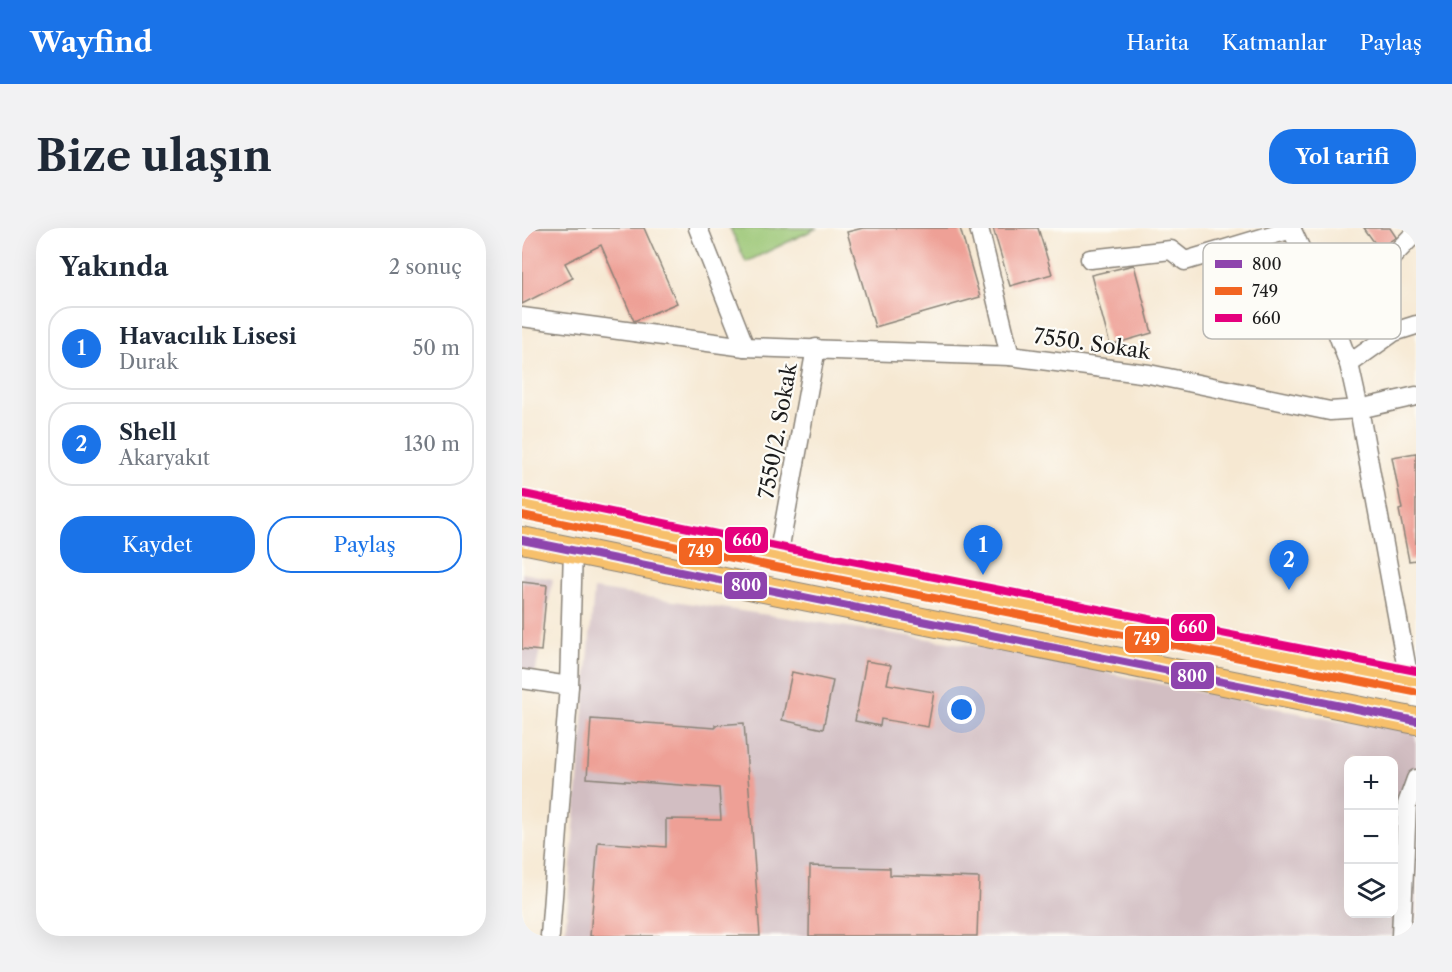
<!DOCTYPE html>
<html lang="tr">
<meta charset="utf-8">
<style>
:root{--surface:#fff;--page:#f2f2f3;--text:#1f2937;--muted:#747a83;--line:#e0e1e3;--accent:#1a73e8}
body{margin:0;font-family:"Libre Caslon Text",serif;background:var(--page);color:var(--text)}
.controls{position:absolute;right:18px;bottom:18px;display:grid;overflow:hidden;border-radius:12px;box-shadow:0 6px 24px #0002}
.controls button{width:54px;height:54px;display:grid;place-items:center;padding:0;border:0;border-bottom:2px solid var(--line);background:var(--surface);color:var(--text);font:30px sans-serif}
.you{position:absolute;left:440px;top:482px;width:21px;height:21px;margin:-15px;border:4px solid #fff;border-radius:50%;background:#1a73e8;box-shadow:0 0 0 9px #1a73e833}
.badge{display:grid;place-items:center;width:39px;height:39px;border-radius:50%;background:var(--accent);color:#fff;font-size:20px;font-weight:700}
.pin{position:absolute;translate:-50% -50px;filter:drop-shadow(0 2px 3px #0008)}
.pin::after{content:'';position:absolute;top:32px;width:21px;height:18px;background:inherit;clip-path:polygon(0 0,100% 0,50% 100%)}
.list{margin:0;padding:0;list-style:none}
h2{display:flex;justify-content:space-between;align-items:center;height:78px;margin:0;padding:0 24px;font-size:26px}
h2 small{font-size:20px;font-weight:400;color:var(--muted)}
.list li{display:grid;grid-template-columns:39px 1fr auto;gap:18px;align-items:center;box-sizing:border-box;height:84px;margin:0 12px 12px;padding:0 12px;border:2px solid var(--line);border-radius:24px}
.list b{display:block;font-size:22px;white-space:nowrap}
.list p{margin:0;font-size:20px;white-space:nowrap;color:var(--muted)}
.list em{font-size:20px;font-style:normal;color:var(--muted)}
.actions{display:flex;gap:12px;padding:18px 24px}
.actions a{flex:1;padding:14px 0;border:2px solid var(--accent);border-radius:24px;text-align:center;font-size:21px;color:var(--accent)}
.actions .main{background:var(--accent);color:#fff}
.icon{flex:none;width:33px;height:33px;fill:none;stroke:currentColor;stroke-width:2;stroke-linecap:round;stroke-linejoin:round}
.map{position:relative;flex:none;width:894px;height:708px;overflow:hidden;border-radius:24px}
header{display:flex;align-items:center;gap:36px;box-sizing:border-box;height:84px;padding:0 30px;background:var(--accent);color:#fff}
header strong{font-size:28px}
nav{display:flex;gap:33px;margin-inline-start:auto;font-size:21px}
.intro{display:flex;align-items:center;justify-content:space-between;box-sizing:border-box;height:144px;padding:0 36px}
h1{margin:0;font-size:42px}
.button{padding:15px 27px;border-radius:24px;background:var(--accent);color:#fff;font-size:21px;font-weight:700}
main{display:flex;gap:36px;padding:0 36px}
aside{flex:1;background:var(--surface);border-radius:24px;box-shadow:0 6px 24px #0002}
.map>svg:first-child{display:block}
.industrial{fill:#d2bec2;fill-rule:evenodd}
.green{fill:#99c572;stroke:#5a7047;stroke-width:1.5}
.building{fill:#eea096}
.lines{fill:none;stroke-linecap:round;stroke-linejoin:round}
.minor-casing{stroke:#898277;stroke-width:21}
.highway-casing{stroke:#898277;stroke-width:28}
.minor{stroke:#fff;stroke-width:18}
.highway{stroke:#f7c06c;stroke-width:26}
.bus-1-casing{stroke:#fdfcf7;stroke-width:12}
.bus-2-casing{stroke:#fdfcf7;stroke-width:12}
.bus-3-casing{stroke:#fdfcf7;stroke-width:12}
.bus-1{stroke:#8e44ad;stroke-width:8}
.bus-2{stroke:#f26522;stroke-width:8}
.bus-3{stroke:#e5007d;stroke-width:8}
.labels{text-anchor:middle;stroke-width:4.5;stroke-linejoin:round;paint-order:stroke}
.street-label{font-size:21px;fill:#1c1c1c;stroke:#fdfcf7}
.key{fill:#fdfcf7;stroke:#bab9b5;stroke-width:1.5}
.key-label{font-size:16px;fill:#1c1c1c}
.line-badge{stroke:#fdfcf7;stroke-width:2}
.badge-label{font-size:16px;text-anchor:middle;font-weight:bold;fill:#fff}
</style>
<header>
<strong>Wayfind</strong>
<nav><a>Harita</a><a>Katmanlar</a><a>Paylaş</a></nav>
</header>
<div class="intro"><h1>Bize ulaşın</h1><a class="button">Yol tarifi</a></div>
<main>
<aside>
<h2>Yakında<small>2 sonuç</small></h2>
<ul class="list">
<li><span class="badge">1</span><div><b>Havacılık Lisesi</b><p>Durak</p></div><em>50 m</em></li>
<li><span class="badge">2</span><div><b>Shell</b><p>Akaryakıt</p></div><em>130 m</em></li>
</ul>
<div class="actions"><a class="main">Kaydet</a><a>Paylaş</a></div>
</aside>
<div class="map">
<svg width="894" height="708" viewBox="0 0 894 708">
<rect width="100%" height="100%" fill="#fdfcf7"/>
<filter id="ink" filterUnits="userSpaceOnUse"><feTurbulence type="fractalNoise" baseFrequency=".0167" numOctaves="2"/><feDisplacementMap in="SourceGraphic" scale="12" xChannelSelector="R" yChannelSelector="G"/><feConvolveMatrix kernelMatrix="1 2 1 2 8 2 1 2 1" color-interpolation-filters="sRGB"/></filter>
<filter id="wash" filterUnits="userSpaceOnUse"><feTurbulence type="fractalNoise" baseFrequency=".008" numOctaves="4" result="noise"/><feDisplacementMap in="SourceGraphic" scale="24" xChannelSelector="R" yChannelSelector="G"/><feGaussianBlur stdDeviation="1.35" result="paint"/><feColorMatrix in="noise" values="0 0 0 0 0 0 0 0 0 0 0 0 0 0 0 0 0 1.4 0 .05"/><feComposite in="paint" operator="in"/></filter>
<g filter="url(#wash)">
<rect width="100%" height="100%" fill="#f6e8d2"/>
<g class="industrial">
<path d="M 0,345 L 31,351 L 11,458 L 0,458 Z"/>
<path d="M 72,361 L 467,420 L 815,493 L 894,499 L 894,708 L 43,708 ZM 826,532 L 872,532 L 872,686 L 826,686 Z"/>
</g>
<path class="green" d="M 208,0 L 295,0 L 224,34 Z"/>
<g id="blocks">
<g class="building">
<path d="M 0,0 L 122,0 L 155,75 L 112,93 L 79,17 L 43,35 L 51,50 L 0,76 Z"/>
<path d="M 341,0 L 438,0 L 458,69 L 353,99 L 325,4 Z"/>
<path d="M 471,0 L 516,0 L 530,46 L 488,58 Z"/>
<path d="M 842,0 L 868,0 L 874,9 L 857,21 Z"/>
<path d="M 612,37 L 630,105 L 588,117 L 569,47 Z"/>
<path d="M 894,225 L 894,332 L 887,333 L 877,282 L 880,281 L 870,229 Z"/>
<path d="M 0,354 L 25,357 L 19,423 L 0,421 Z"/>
<path d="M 344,433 L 369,437 L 365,456 L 412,464 L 406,499 L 359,491 L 358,498 L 333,493 Z"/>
<path d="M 270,444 L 311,453 L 301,501 L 260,492 Z"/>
<path d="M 69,491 L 193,500 L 193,497 L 222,495 L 238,708 L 68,708 L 76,614 L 144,619 L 144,591 L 199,592 L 197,560 L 65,550 Z"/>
<path d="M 288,638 L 368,640 L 368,647 L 457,650 L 455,708 L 287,708 Z"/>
</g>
</g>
</g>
<g filter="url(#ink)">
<use href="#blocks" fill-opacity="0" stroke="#898277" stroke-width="1.5"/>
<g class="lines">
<g class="minor-casing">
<g id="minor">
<path d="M 176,0 L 223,119"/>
<path d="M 457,0 L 488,128"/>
<path d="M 769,0 L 806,80 L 827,136 L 837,181 L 887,452"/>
<path d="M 568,31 L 649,22 L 663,33 L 770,1"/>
<path d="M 806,80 L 867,32 L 894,4"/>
<path d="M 0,89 L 223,119 L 488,128 L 627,146 L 808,183 L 837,181 L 894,168"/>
<path d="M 827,136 L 872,104 L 894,97"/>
<path d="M 256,329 L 294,120"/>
<path d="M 0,451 L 47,458"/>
<path d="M 28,708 L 47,458 L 51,321"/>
<path d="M 879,708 L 885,576 L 894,551"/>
</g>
</g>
<g class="highway-casing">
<g id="highway">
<path d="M 0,276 L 256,329 L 894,454"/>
<path d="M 0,312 L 894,493"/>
</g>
</g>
<use href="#minor" class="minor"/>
<use href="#highway" class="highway"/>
<g class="bus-1-casing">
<path id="bus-1" d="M 0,312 L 894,493"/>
</g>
<g class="bus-2-casing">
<path id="bus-2" d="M 0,287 L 254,339 L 892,464"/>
</g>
<g class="bus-3-casing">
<path id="bus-3" d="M 2,266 L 258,319 L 894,443"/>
</g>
<use href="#bus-1" class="bus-1"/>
<use href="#bus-2" class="bus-2"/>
<use href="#bus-3" class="bus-3"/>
</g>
</g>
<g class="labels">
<g class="street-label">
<text transform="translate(570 116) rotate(8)" y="7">7550. Sokak</text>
<text transform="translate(256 203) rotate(-80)" y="7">7550/2. Sokak</text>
</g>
</g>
<rect x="681" y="15" width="198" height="96" rx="9" class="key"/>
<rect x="693" y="32" width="27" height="8" fill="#8e44ad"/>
<rect x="693" y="59" width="27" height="8" fill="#f26522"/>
<rect x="693" y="86" width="27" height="8" fill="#e5007d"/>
<g class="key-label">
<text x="730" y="42">800</text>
<text x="730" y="69">749</text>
<text x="730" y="96">660</text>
</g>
<g class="line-badge">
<rect x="202" y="298" width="45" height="28" rx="6" fill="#e5007d"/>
<rect x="156" y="309" width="45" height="29" rx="6" fill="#f26522"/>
<rect x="201" y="343" width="45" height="29" rx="6" fill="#8e44ad"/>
<rect x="648" y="385" width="46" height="29" rx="6" fill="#e5007d"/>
<rect x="602" y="397" width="46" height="29" rx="6" fill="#f26522"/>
<rect x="648" y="433" width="45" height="29" rx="6" fill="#8e44ad"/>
</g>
<g class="badge-label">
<text x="225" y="318">660</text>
<text x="179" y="329">749</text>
<text x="224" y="363">800</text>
<text x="671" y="405">660</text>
<text x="625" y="417">749</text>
<text x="670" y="454">800</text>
</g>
</svg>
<div class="controls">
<button>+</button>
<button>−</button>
<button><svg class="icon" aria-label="layers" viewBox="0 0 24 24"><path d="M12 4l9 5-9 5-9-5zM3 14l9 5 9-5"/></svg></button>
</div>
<div class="you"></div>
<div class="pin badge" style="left:461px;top:347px">1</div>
<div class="pin badge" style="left:767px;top:362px">2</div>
</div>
</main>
